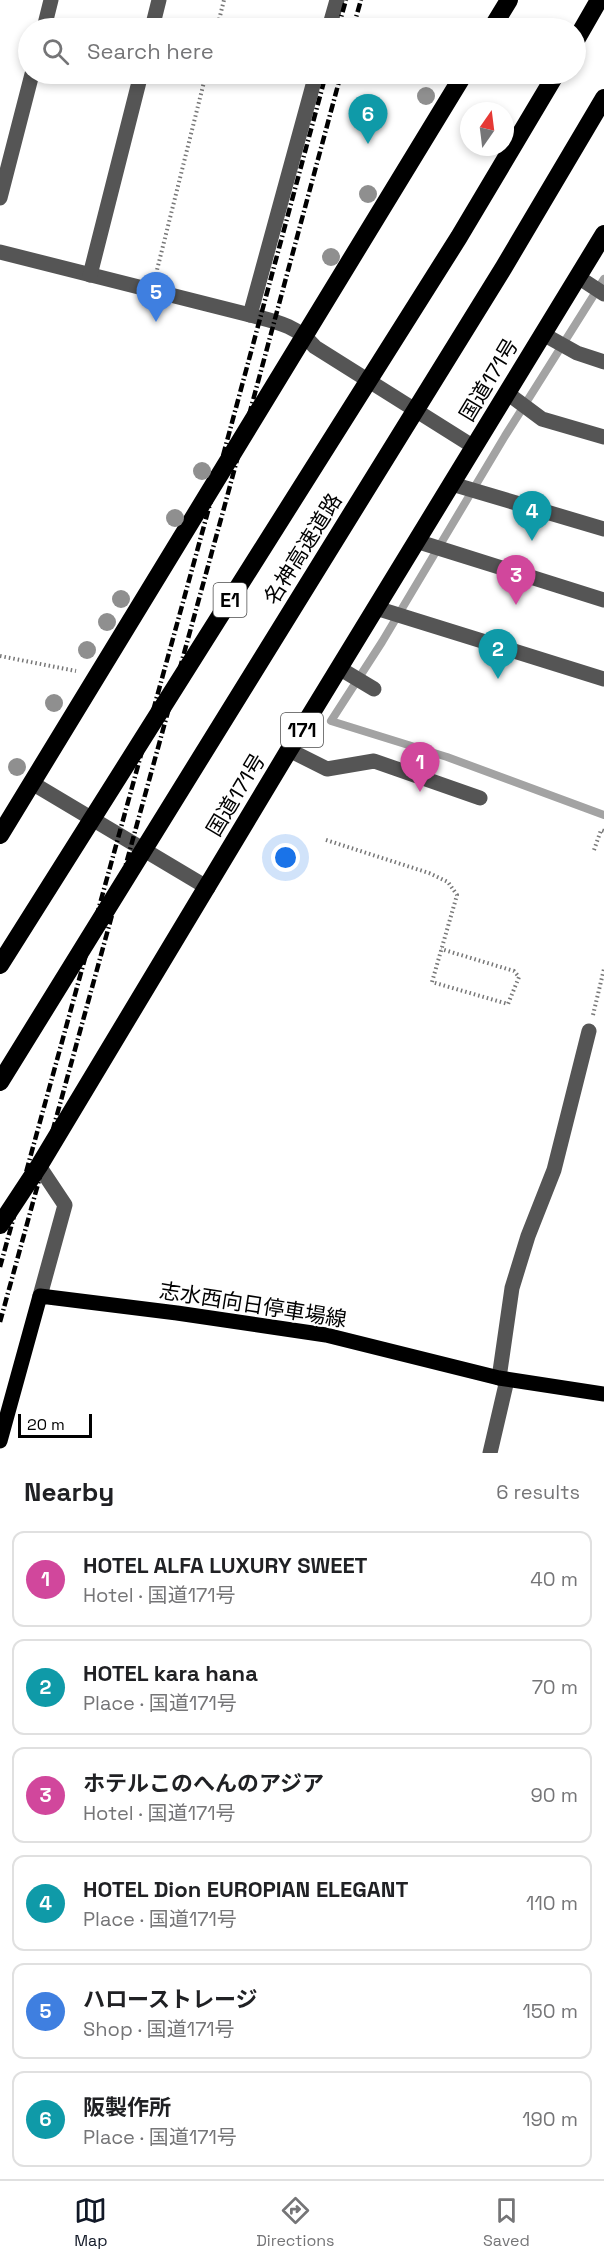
<!DOCTYPE html>
<meta charset="utf-8">
<style>
:root{--surface:#fff;--page:#f2f2f2;--text:#202124;--muted:#757577;--line:#e0e0e0;--accent:#111827}
body{margin:0;font-family:"Space Grotesk","Noto Sans JP",sans-serif;background:var(--page);color:var(--text)}
.compass{position:absolute;left:460px;top:102px;width:54px;height:54px;border-radius:50%;background:var(--surface);box-shadow:0 3px 9px #0003;rotate:14deg}
.scale{position:absolute;left:18px;bottom:15px;width:74px;box-sizing:border-box;padding-left:6px;border:3px solid #000;border-top:0;font-size:16px;line-height:21px;white-space:nowrap;color:#000;-webkit-text-stroke:4px #fff;paint-order:stroke}
.you{position:absolute;left:286px;top:858px;width:21px;height:21px;margin:-15px;border:4px solid #fff;border-radius:50%;background:#1a73e8;box-shadow:0 0 0 9px #1a73e833}
.badge{display:grid;place-items:center;width:39px;height:39px;border-radius:50%;background:var(--accent);color:#fff;font-size:20px;font-weight:700}
.pin{position:absolute;translate:-50% -50px;filter:drop-shadow(0 2px 3px #0008)}
.pin::after{content:'';position:absolute;top:32px;width:21px;height:18px;background:inherit;clip-path:polygon(0 0,100% 0,50% 100%)}
.list{margin:0;padding:0;list-style:none}
h2{display:flex;justify-content:space-between;align-items:center;height:78px;margin:0;padding:0 24px;font-size:26px}
h2 small{font-size:20px;font-weight:400;color:var(--muted)}
.list li{display:grid;grid-template-columns:39px 1fr auto;gap:18px;align-items:center;box-sizing:border-box;height:96px;margin:0 12px 12px;padding:0 12px;border:2px solid var(--line);border-radius:12px}
.list b{display:block;font-size:22px;white-space:nowrap}
.list p{margin:0;font-size:20px;white-space:nowrap;color:var(--muted)}
.list em{font-size:20px;font-style:normal;color:var(--muted)}
.icon{flex:none;width:33px;height:33px;fill:none;stroke:currentColor;stroke-width:2;stroke-linecap:round;stroke-linejoin:round}
.map{position:relative;flex:none;width:604px;height:1453px;overflow:hidden}
.search{position:absolute;background:var(--surface);box-shadow:0 3px 9px #0003;left:18px;right:18px;top:18px;height:66px;display:flex;align-items:center;gap:15px;box-sizing:border-box;padding:0 21px;border-radius:33px;color:var(--muted);font-size:22px}
.sheet{height:726px;background:var(--surface)}
nav{display:flex;justify-content:space-around;align-items:center;box-sizing:border-box;height:84px;border-top:2px solid var(--line);background:var(--surface);font-size:16px;color:var(--muted)}
nav a{display:grid;justify-items:center;gap:3px}
nav .on{color:var(--accent)}
.map>svg:first-child{display:block}
.lines{fill:none;stroke-linecap:round;stroke-linejoin:round}
.stream{stroke:#a3a3a3;stroke-width:8}
.path{stroke:#777;stroke-width:4;stroke-dasharray:1.5 3;stroke-linecap:butt}
.minor{stroke:#555;stroke-width:15}
.major{stroke:#000;stroke-width:15}
.highway{stroke:#000;stroke-width:18}
.rail{stroke:#000;stroke-width:4.5;stroke-dasharray:9 3 1.5 3;stroke-linecap:butt}
.tree{fill:#8f8f8f}
.labels{text-anchor:middle;stroke-width:4.5;stroke-linejoin:round;paint-order:stroke}
.shield{fill:#fff;stroke:#4c4c4c;stroke-width:1.5}
.shield-label{font-size:20px;font-weight:bold;fill:#000}
.street-label{font-size:21px;fill:#000;stroke:#fff}
</style>
<div class="map">
<svg width="604" height="1453" viewBox="0 0 604 1453">
<rect width="100%" height="100%" fill="#fff"/>
<g class="lines">
<path class="stream" d="M 604,279 L 505,436 L 382,642 L 331,721 L 447,757 L 604,815"/>
<g class="path">
<path d="M 217,28 L 224,0"/>
<path d="M 156,274 L 206,74"/>
<path d="M 0,656 L 76,671"/>
<path d="M 326,840 L 429,873 L 448,882 L 457,895 L 432,982 L 508,1004 L 519,977 L 514,971 L 441,949"/>
<path d="M 594,850 L 601,830 L 604,831"/>
<path d="M 593,1015 L 604,969"/>
</g>
<g class="minor">
<path d="M 44,28 L 51,0"/>
<path d="M 152,28 L 159,0"/>
<path d="M 329,28 L 337,0"/>
<path d="M 316,74 L 250,315 C 277,322 296,325 315,347 L 474,447"/>
<path d="M 0,198 L 32,74"/>
<path d="M 0,252 L 250,315"/>
<path d="M 90,275 L 141,74"/>
<path d="M 578,277 L 604,294"/>
<path d="M 543,334 L 577,353 L 604,362"/>
<path d="M 507,393 L 542,419 L 604,437"/>
<path d="M 452,484 L 604,529"/>
<path d="M 416,541 L 604,600"/>
<path d="M 376,608 L 604,679"/>
<path d="M 339,668 L 374,689"/>
<path d="M 289,750 L 327,769 L 374,761 L 480,798"/>
<path d="M 32,783 L 208,888"/>
<path d="M 39,1166 L 65,1205 L 40,1296"/>
<path d="M 499,1378 L 512,1288 L 528,1236 L 554,1170 L 589,1031"/>
<path d="M 490,1453 L 507,1380"/>
</g>
<path class="major" d="M 0,1441 L 40,1296 L 177,1313 L 326,1335 L 499,1378 L 604,1394"/>
<g class="highway">
<path d="M 492,28 L 509,0"/>
<path d="M 576,40 L 599,0"/>
<path d="M 0,835 L 464,74"/>
<path d="M 0,965 L 459,237 L 556,74"/>
<path d="M 0,1082 L 504,267 L 604,98"/>
<path d="M 0,1225 L 39,1166 L 289,750 L 604,234"/>
</g>
<g class="rail">
<path d="M 338,28 L 346,0"/>
<path d="M 353,28 L 361,0"/>
<path d="M 0,1267 L 210,504 L 326,74"/>
<path d="M 0,1322 L 224,508 L 341,74"/>
</g>
</g>
<g class="tree">
<circle cx="426" cy="96" r="9"/>
<circle cx="368" cy="194" r="9"/>
<circle cx="331" cy="257" r="9"/>
<circle cx="202" cy="471" r="9"/>
<circle cx="175" cy="518" r="9"/>
<circle cx="121" cy="599" r="9"/>
<circle cx="107" cy="622" r="9"/>
<circle cx="87" cy="650" r="9"/>
<circle cx="54" cy="703" r="9"/>
<circle cx="17" cy="767" r="9"/>
</g>
<g class="labels">
<g class="shield">
<rect x="213.5" y="583" width="33" height="34" rx="4.5"/>
<rect x="281" y="713" width="42" height="34" rx="4.5"/>
</g>
<g class="shield-label">
<text x="230" y="607">E1</text>
<text x="302" y="737">171</text>
</g>
<g class="street-label">
<text transform="translate(489 380) rotate(-59)" y="7">国道171号</text>
<text transform="translate(303 549) rotate(-58)" y="7">名神高速道路</text>
<text transform="translate(236 795) rotate(-59)" y="7">国道171号</text>
<text transform="translate(253 1305) rotate(9)" y="7">志水西向日停車場線</text>
</g>
</g>
</svg>
<svg class="compass" viewBox="-18 -18 36 36"><path d="M0-13l5 13h-10z" fill="#e53935"/><path d="M0 13l5-13h-10z" fill="#757577"/></svg>
<div class="scale">20 m</div>
<div class="you"></div>
<div class="pin badge" style="left:420px;top:792px;background:#d1479c">1</div>
<div class="pin badge" style="left:498px;top:679px;background:#0f9aa8">2</div>
<div class="pin badge" style="left:516px;top:605px;background:#d1479c">3</div>
<div class="pin badge" style="left:532px;top:541px;background:#0f9aa8">4</div>
<div class="pin badge" style="left:156px;top:322px;background:#3f7fe0">5</div>
<div class="pin badge" style="left:368px;top:144px;background:#0f9aa8">6</div>
<div class="search"><svg class="icon" aria-label="search" viewBox="0 0 24 24"><circle cx="10" cy="10" r="6"/><path d="M15 15l6 6"/></svg>Search here</div>
</div>
<section class="sheet">
<h2>Nearby<small>6 results</small></h2>
<ul class="list">
<li><span class="badge" style="background:#d1479c">1</span><div><b>HOTEL ALFA LUXURY SWEET</b><p>Hotel · 国道171号</p></div><em>40 m</em></li>
<li><span class="badge" style="background:#0f9aa8">2</span><div><b>HOTEL kara hana</b><p>Place · 国道171号</p></div><em>70 m</em></li>
<li><span class="badge" style="background:#d1479c">3</span><div><b>ホテルこのへんのアジア</b><p>Hotel · 国道171号</p></div><em>90 m</em></li>
<li><span class="badge" style="background:#0f9aa8">4</span><div><b>HOTEL Dion EUROPIAN ELEGANT</b><p>Place · 国道171号</p></div><em>110 m</em></li>
<li><span class="badge" style="background:#3f7fe0">5</span><div><b>ハローストレージ</b><p>Shop · 国道171号</p></div><em>150 m</em></li>
<li><span class="badge" style="background:#0f9aa8">6</span><div><b>阪製作所</b><p>Place · 国道171号</p></div><em>190 m</em></li>
</ul>
</section>
<nav>
<a class="on"><svg class="icon" aria-label="map" viewBox="0 0 24 24"><path d="M3 6l6-2 6 2 6-2v14l-6 2-6-2-6 2zM9 4v14M15 6v14"/></svg>Map</a>
<a><svg class="icon" aria-label="directions" viewBox="0 0 24 24"><path d="M12 3l9 9-9 9-9-9zM9 14v-3h6M13 9l2 2-2 2"/></svg>Directions</a>
<a><svg class="icon" aria-label="saved" viewBox="0 0 24 24"><path d="M7 4h10v16l-5-4-5 4z"/></svg>Saved</a>
</nav>
